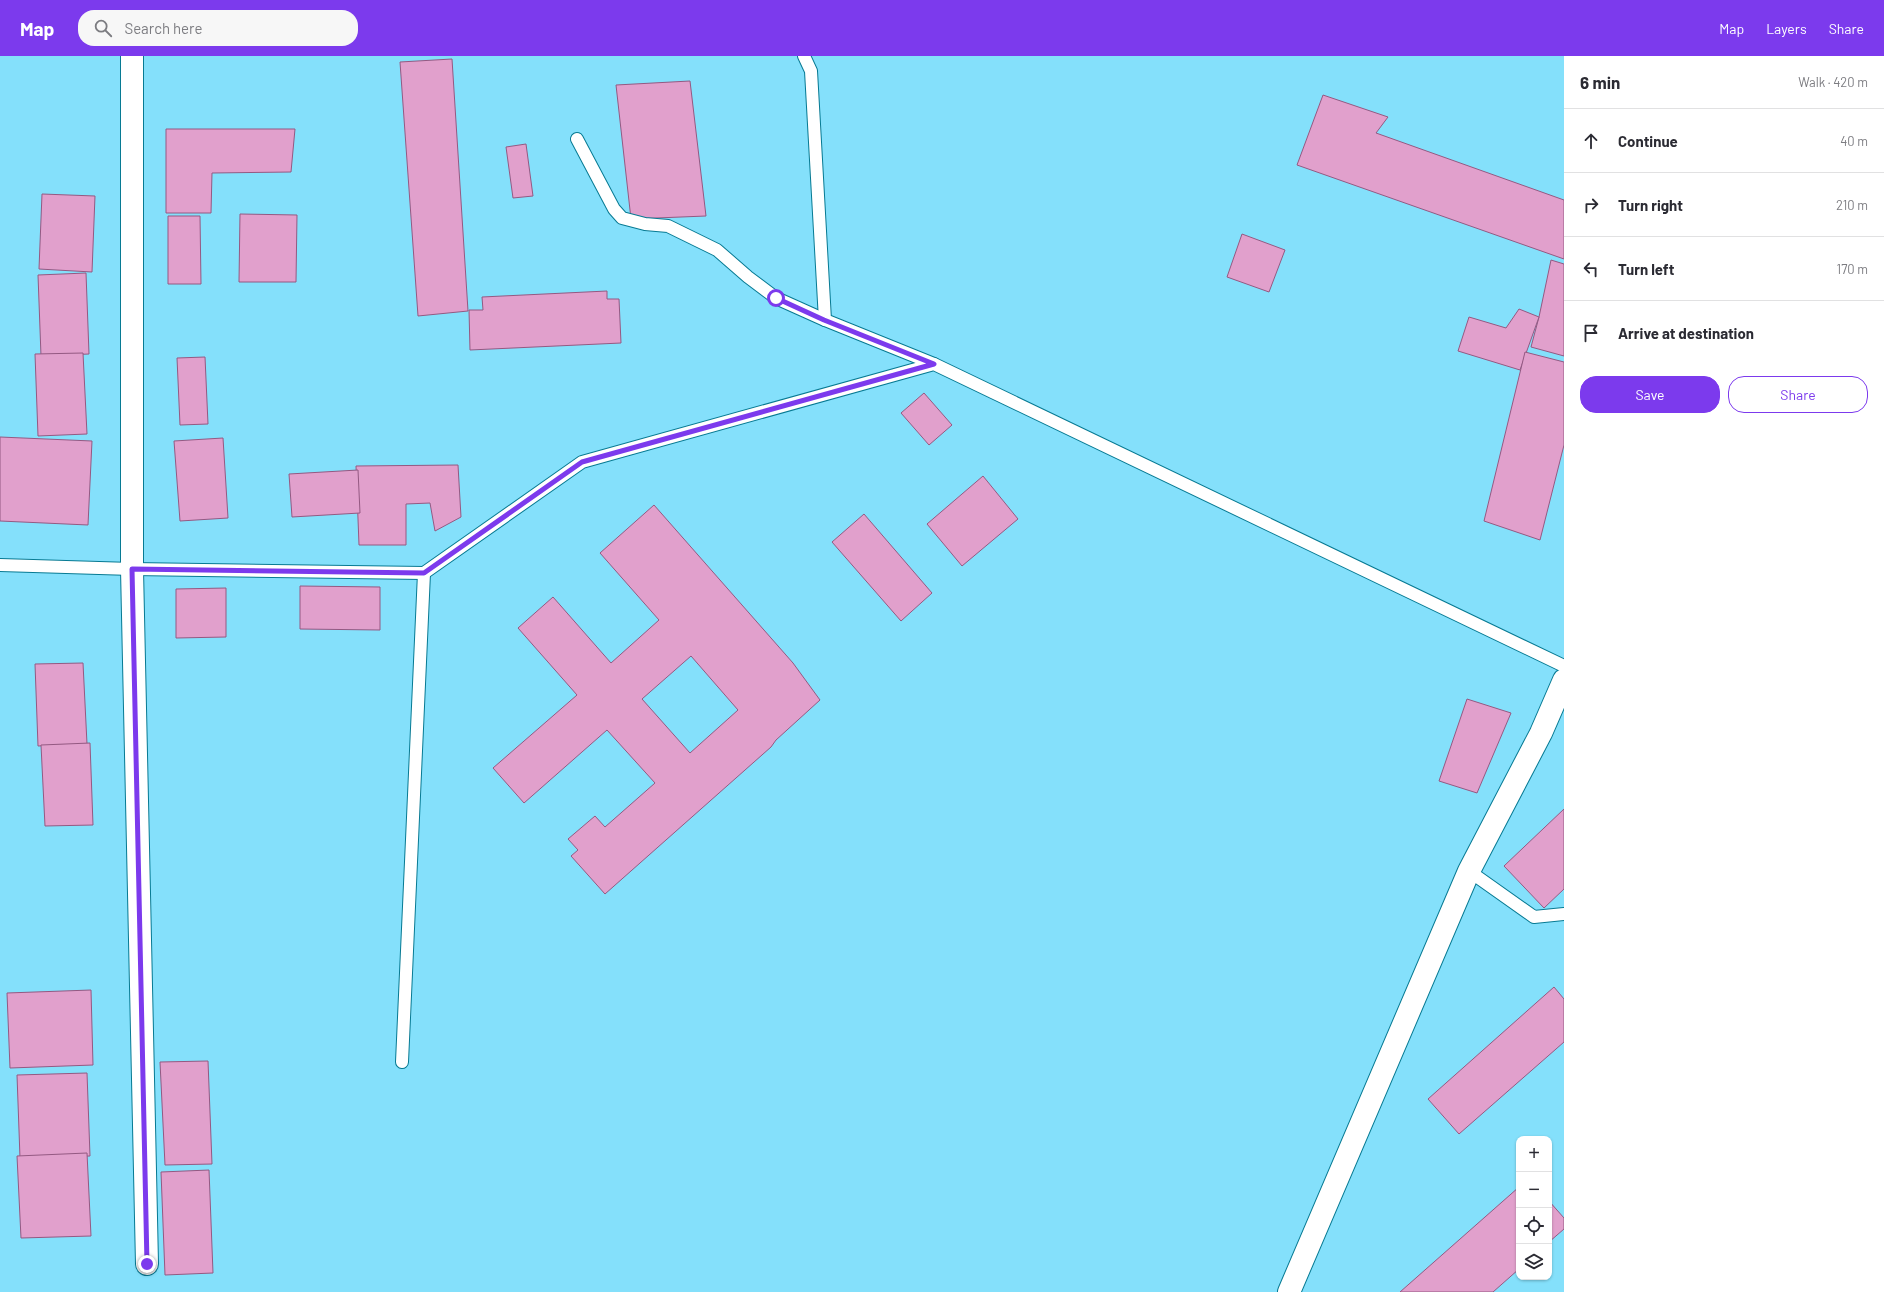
<!DOCTYPE html>
<meta charset="utf-8">
<style>
:root{--surface:#fff;--page:#f7f7f7;--text:#2b2b33;--muted:#7c7c81;--line:#e1e1e2;--accent:#7c3aed}
body{margin:0;font-family:Barlow,sans-serif;background:var(--page);color:var(--text)}
.controls{position:absolute;right:12px;bottom:12px;display:grid;overflow:hidden;border-radius:8px;box-shadow:0 1px 3px #0004}
.controls button{width:36px;height:36px;display:grid;place-items:center;padding:0;border:0;border-bottom:1px solid var(--line);background:var(--surface);color:var(--text);font:20px sans-serif}
.stop{position:absolute;width:12px;height:12px;margin:-9px;border:3px solid #7c3aed;border-radius:50%;background:#fff}
.stop.end{background:#7c3aed;border-color:#fff;box-shadow:0 1px 4px #0008}
.list{margin:0;padding:0;list-style:none}
h2{display:flex;justify-content:space-between;align-items:center;height:52px;margin:0;padding:0 16px;font-size:17px}
h2 small{font-size:13px;font-weight:400;color:var(--muted)}
.list li{display:grid;grid-template-columns:26px 1fr auto;gap:12px;align-items:center;box-sizing:border-box;height:64px;padding:0 16px;border-top:1px solid var(--line)}
.list b{display:block;font-size:15px;white-space:nowrap}
.list em{font-size:13px;font-style:normal;color:var(--muted)}
.actions{display:flex;gap:8px;padding:12px 16px}
.actions a{flex:1;padding:9px 0;border:1px solid var(--accent);border-radius:16px;text-align:center;font-size:14px;color:var(--accent)}
.actions .main{background:var(--accent);color:#fff}
.icon{flex:none;width:22px;height:22px;fill:none;stroke:currentColor;stroke-width:2;stroke-linecap:round;stroke-linejoin:round}
.map{position:relative;flex:none;width:1564px;height:1236px;overflow:hidden}
header{display:flex;align-items:center;gap:24px;box-sizing:border-box;height:56px;padding:0 20px;background:var(--accent);color:#fff}
header strong{font-size:19px}
nav{display:flex;gap:22px;margin-inline-start:auto;font-size:14px}
.search{width:280px;height:36px;background:var(--page);display:flex;align-items:center;gap:10px;box-sizing:border-box;padding:0 14px;border-radius:16px;color:var(--muted);font-size:15px}
main{display:flex}
aside{flex:1;background:var(--surface)}
.map>svg:first-child{display:block}
.building{fill:#e1a0cc;stroke:#945982;fill-rule:evenodd}
.lines{fill:none;stroke-linecap:round;stroke-linejoin:round}
.lane-casing{stroke:#077a93;stroke-width:14}
.street-casing{stroke:#077a93;stroke-width:24}
.secondary-casing{stroke:#077a93;stroke-width:24}
.lane{stroke:#fff;stroke-width:12}
.street{stroke:#fff;stroke-width:22}
.secondary{stroke:#fff;stroke-width:22}
.route{stroke:#7c3aed;stroke-width:5}
</style>
<header>
<strong>Map</strong>
<div class="search"><svg class="icon" aria-label="search" viewBox="0 0 24 24"><circle cx="10" cy="10" r="6"/><path d="M15 15l6 6"/></svg>Search here</div>
<nav><a>Map</a><a>Layers</a><a>Share</a></nav>
</header>
<main>
<div class="map">
<svg width="1564" height="1236" viewBox="0 0 1564 1236">
<rect width="100%" height="100%" fill="#84e0fb"/>
<g class="building">
<path d="M 452,3 L 468,255 L 418,260 L 400,6 Z"/>
<path d="M 690,25 L 706,160 L 631,163 L 616,29 Z"/>
<path d="M 1323,39 L 1388,61 L 1376,77 L 1564,144 L 1564,203 L 1297,109 Z"/>
<path d="M 166,73 L 295,73 L 291,116 L 212,117 L 211,157 L 166,157 Z"/>
<path d="M 526,88 L 533,140 L 513,142 L 506,91 Z"/>
<path d="M 42,138 L 95,140 L 92,216 L 39,213 Z"/>
<path d="M 240,158 L 297,159 L 296,226 L 239,226 Z"/>
<path d="M 168,160 L 200,160 L 201,228 L 168,228 Z"/>
<path d="M 1242,178 L 1285,194 L 1269,236 L 1227,221 Z"/>
<path d="M 1551,204 L 1564,208 L 1564,300 L 1531,291 L 1539,261 Z"/>
<path d="M 86,217 L 89,298 L 41,300 L 38,219 Z"/>
<path d="M 607,235 L 607,243 L 619,243 L 621,287 L 470,294 L 469,254 L 483,254 L 482,241 Z"/>
<path d="M 1519,253 L 1539,261 L 1520,314 L 1458,295 L 1469,261 L 1506,272 Z"/>
<path d="M 1525,296 L 1564,306 L 1564,389 L 1540,484 L 1484,465 Z"/>
<path d="M 83,297 L 87,378 L 38,380 L 35,298 Z"/>
<path d="M 205,301 L 208,368 L 180,369 L 177,302 Z"/>
<path d="M 924,337 L 952,369 L 929,389 L 901,357 Z"/>
<path d="M 0,381 L 92,385 L 88,469 L 0,465 Z"/>
<path d="M 223,382 L 228,462 L 180,465 L 174,385 Z"/>
<path d="M 458,409 L 461,461 L 435,475 L 430,447 L 406,448 L 406,489 L 359,489 L 356,410 Z"/>
<path d="M 358,414 L 360,457 L 292,461 L 289,418 Z"/>
<path d="M 983,420 L 1018,463 L 962,510 L 927,468 Z"/>
<path d="M 654,449 L 793,607 L 820,644 L 776,684 L 771,691 L 605,838 L 571,800 L 578,794 L 568,783 L 595,760 L 605,771 L 655,727 L 607,674 L 524,747 L 493,712 L 577,639 L 518,572 L 553,541 L 611,607 L 659,564 L 600,497 ZM 691,600 L 738,654 L 690,697 L 642,643 Z"/>
<path d="M 864,458 L 932,537 L 901,565 L 832,486 Z"/>
<path d="M 300,530 L 380,531 L 380,574 L 300,573 Z"/>
<path d="M 226,532 L 226,581 L 176,582 L 176,533 Z"/>
<path d="M 83,607 L 87,688 L 38,690 L 35,608 Z"/>
<path d="M 1467,643 L 1511,657 L 1477,737 L 1439,725 Z"/>
<path d="M 90,687 L 93,769 L 45,770 L 41,689 Z"/>
<path d="M 1564,753 L 1564,833 L 1544,852 L 1504,810 Z"/>
<path d="M 1554,931 L 1564,943 L 1564,986 L 1459,1078 L 1428,1043 Z"/>
<path d="M 91,934 L 93,1009 L 10,1012 L 7,937 Z"/>
<path d="M 208,1005 L 212,1108 L 165,1109 L 160,1006 Z"/>
<path d="M 87,1017 L 90,1100 L 20,1102 L 17,1019 Z"/>
<path d="M 87,1097 L 91,1180 L 21,1182 L 17,1100 Z"/>
<path d="M 209,1114 L 213,1217 L 165,1219 L 161,1116 Z"/>
<path d="M 1519,1131 L 1519,1213 L 1493,1236 L 1400,1236 Z"/>
<path d="M 1549,1145 L 1564,1162 L 1564,1173 L 1549,1186 Z"/>
</g>
<g class="lines">
<g class="lane-casing">
<g id="lane">
<path d="M 804,0 L 811,15 L 825,264 L 934,308"/>
<path d="M 577,83 L 614,153 L 622,162 L 645,168 L 668,170 L 717,194 L 748,221 L 776,242 L 825,264"/>
<path d="M 0,509 L 132,513 L 424,517 L 582,406 L 934,308 L 1564,610"/>
<path d="M 1469,815 L 1534,861 L 1564,858"/>
<path d="M 402,1006 L 424,517"/>
</g>
</g>
<g class="street-casing">
<path id="street" d="M 132,0 L 132,513 L 147,1208"/>
</g>
<g class="secondary-casing">
<path id="secondary" d="M 1289,1236 L 1469,815 L 1541,677 L 1564,624"/>
</g>
<use href="#lane" class="lane"/>
<use href="#street" class="street"/>
<use href="#secondary" class="secondary"/>
</g>
<g class="lines">
<path class="route" d="M 147,1208 L 132,513 L 424,517 L 582,406 L 934,308 L 824,264 L 776,242"/>
</g>
</svg>
<div class="controls">
<button>+</button>
<button>−</button>
<button><svg class="icon" aria-label="locate" viewBox="0 0 24 24"><circle cx="12" cy="12" r="6"/><path d="M12 2v4M12 18v4M2 12h4M18 12h4"/></svg></button>
<button><svg class="icon" aria-label="layers" viewBox="0 0 24 24"><path d="M12 4l9 5-9 5-9-5zM3 14l9 5 9-5"/></svg></button>
</div>
<div class="stop" style="left:776px;top:242px"></div>
<div class="stop end" style="left:147px;top:1208px"></div>
</div>
<aside>
<h2>6 min<small>Walk · 420 m</small></h2>
<ul class="list">
<li><svg class="icon" aria-label="ahead" viewBox="0 0 24 24"><path d="M12 20V5M6 11l6-6 6 6"/></svg><div><b>Continue</b></div><em>40 m</em></li>
<li><svg class="icon" aria-label="right" viewBox="0 0 24 24"><path d="M7 20v-9h11M14 6l5 5-5 5"/></svg><div><b>Turn right</b></div><em>210 m</em></li>
<li><svg class="icon" aria-label="left" viewBox="0 0 24 24"><path d="M17 20v-9H6M10 6l-5 5 5 5"/></svg><div><b>Turn left</b></div><em>170 m</em></li>
<li><svg class="icon" aria-label="arrive" viewBox="0 0 24 24"><path d="M6 21V4h12l-3 4 3 4H6"/></svg><div><b>Arrive at destination</b></div></li>
</ul>
<div class="actions"><a class="main">Save</a><a>Share</a></div>
</aside>
</main>
